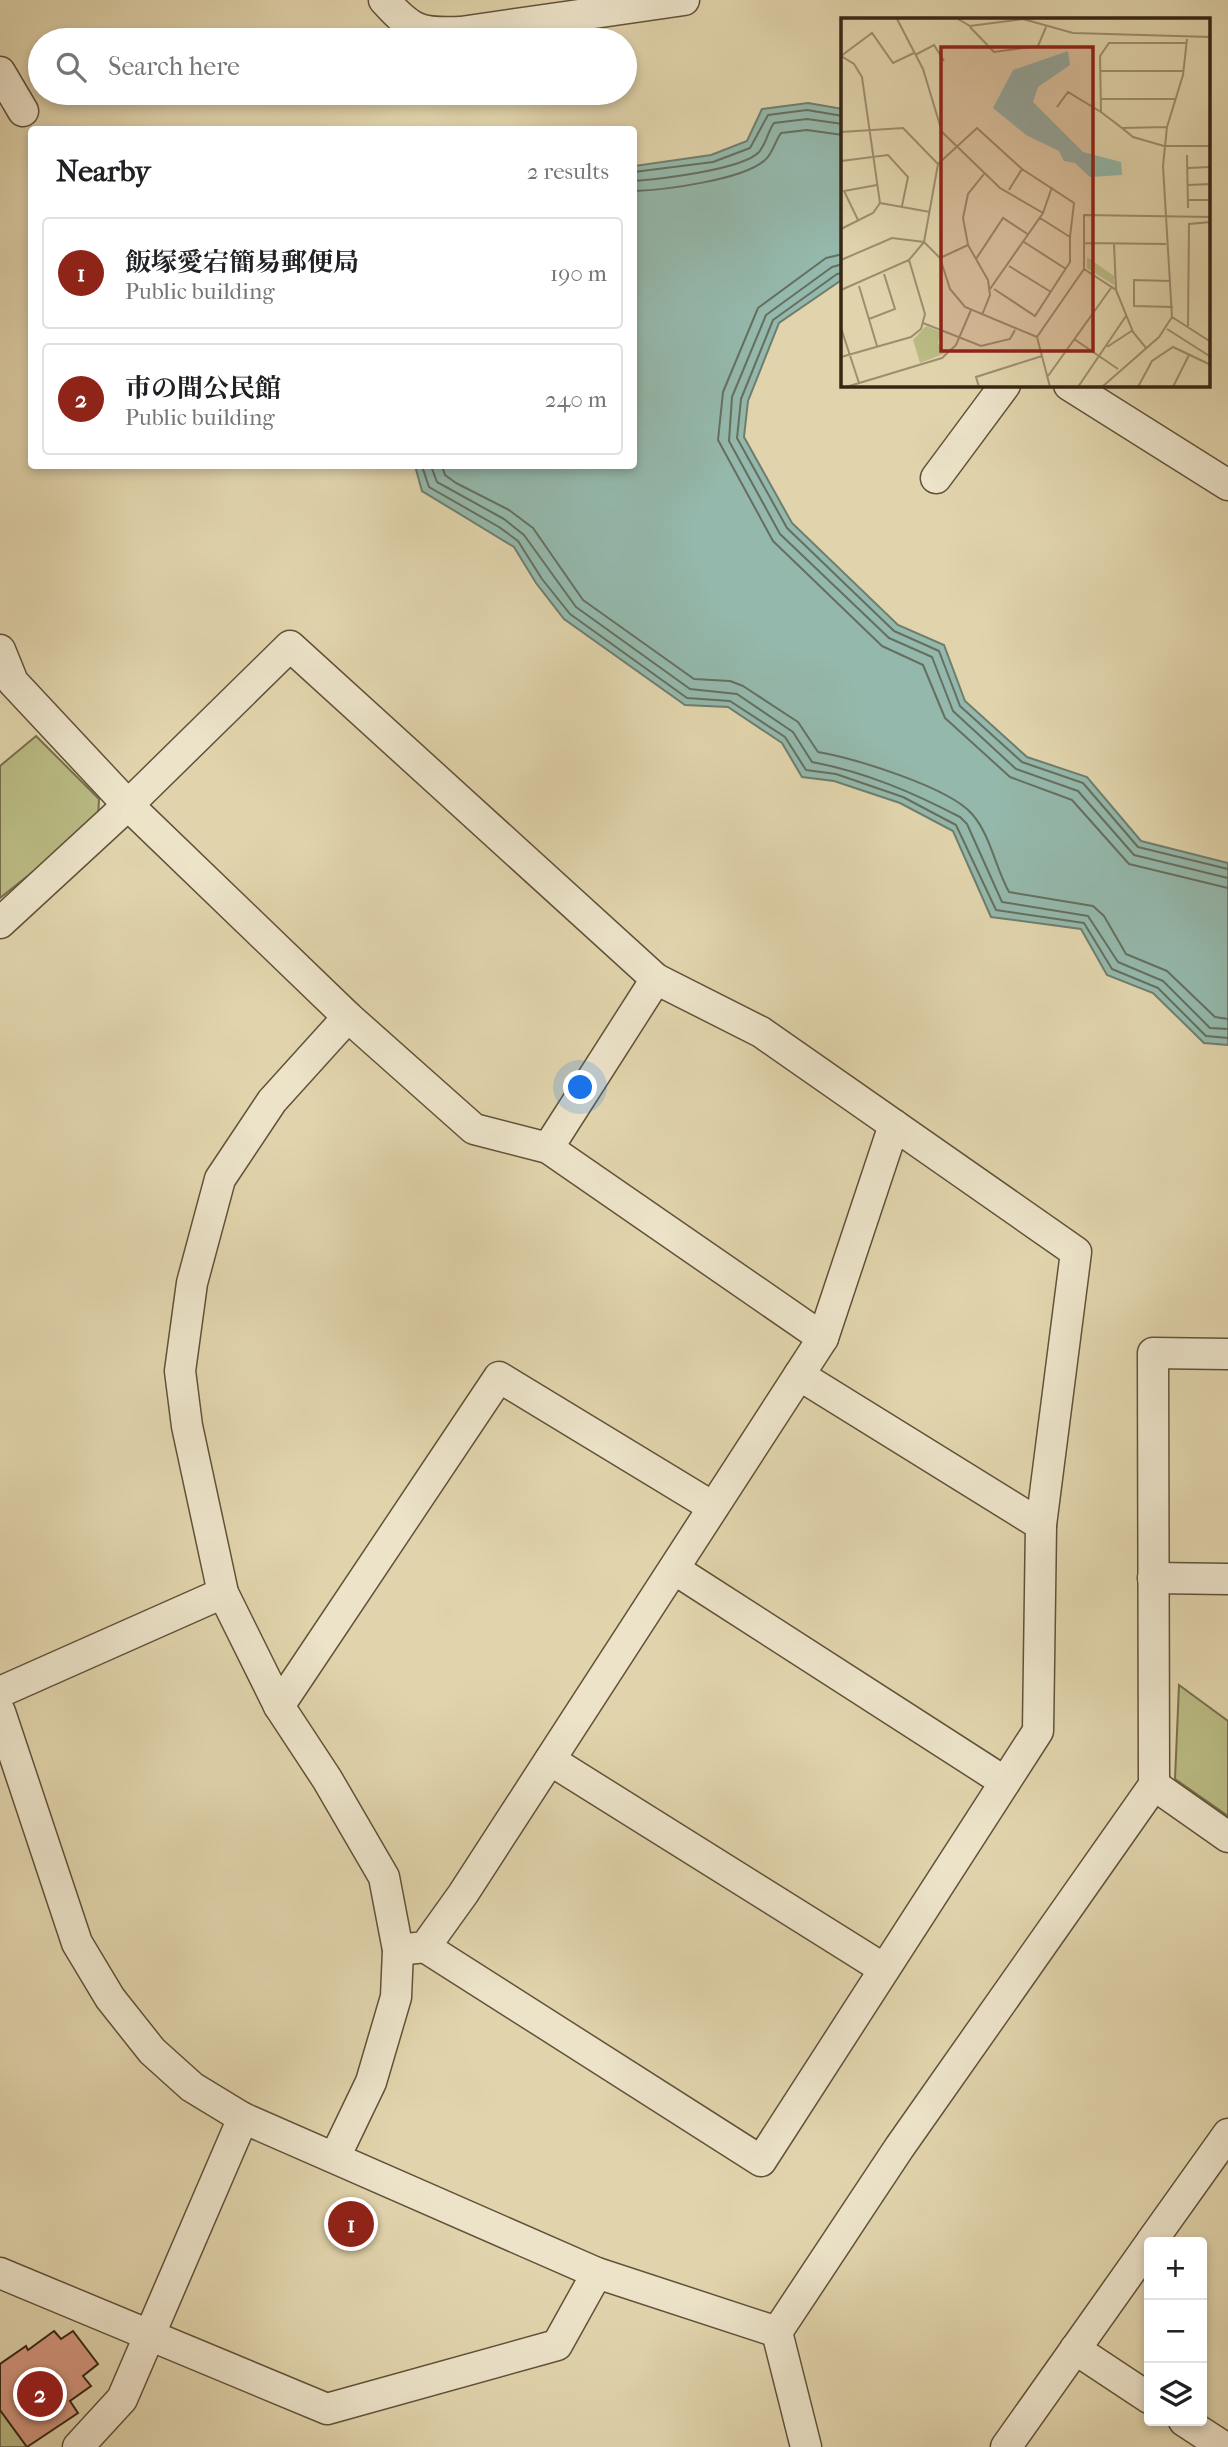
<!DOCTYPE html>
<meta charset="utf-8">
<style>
:root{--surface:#fff;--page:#f2f2f2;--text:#202124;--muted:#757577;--line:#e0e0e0;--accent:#8f2418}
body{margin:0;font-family:"IM FELL French Canon","Noto Serif JP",serif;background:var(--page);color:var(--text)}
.controls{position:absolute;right:21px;bottom:21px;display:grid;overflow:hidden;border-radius:7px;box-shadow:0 4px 10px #0003}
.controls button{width:63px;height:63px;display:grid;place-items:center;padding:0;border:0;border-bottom:2px solid var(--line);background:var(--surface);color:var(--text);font:35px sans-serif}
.you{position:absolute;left:581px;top:1088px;width:24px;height:24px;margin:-18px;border:5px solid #fff;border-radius:50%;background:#1a73e8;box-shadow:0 0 0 10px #1a73e833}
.badge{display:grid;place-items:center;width:46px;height:46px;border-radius:50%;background:var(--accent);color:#fff;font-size:23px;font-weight:700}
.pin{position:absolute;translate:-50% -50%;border:4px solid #fff;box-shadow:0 2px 7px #0006}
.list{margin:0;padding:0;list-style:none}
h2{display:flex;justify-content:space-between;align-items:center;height:91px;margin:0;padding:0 28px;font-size:30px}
h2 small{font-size:23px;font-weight:400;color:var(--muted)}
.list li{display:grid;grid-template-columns:46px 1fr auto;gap:21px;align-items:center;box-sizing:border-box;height:112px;margin:0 14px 14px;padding:0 14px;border:2px solid var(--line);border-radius:7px}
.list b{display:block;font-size:26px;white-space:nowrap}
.list p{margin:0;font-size:23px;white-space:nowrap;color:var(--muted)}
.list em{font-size:23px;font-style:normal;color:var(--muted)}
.icon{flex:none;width:38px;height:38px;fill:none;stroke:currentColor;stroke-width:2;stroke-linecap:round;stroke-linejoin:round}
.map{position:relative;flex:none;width:1228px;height:2447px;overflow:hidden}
.search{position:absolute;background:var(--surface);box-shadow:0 4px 10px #0003;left:28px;top:28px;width:609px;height:77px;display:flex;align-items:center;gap:18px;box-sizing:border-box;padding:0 24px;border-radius:38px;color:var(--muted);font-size:26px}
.panel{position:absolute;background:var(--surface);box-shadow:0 4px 10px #0003;left:28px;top:126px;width:609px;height:343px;border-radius:7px}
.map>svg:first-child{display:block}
.green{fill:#babb84;stroke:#78704c;stroke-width:2}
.water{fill:#94b8ab;stroke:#6e7e6e;stroke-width:2}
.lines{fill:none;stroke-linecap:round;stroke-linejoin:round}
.shore{stroke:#656f5f;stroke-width:2}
.building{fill:#d5977f;stroke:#362613;stroke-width:2}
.minor-casing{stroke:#615239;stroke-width:33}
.minor{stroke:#ece3c9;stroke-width:30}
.inset-road{fill:none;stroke:#9d8e6f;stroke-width:2}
.view{fill:#8f2418;fill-opacity:0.15;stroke:#8f2418;stroke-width:3.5}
.inset-edge{fill:none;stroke:#362613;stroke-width:3.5}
</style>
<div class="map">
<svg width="1228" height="2447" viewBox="0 0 1228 2447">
<rect width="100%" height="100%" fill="#e1d4ac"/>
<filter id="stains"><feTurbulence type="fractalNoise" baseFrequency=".00286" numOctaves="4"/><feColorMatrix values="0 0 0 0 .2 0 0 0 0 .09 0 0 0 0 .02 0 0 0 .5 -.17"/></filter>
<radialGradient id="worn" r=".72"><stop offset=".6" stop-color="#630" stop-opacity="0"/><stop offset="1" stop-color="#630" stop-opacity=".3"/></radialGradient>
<g class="green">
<path d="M 36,736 L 99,799 L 98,820 L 0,898 L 0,766 Z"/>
<path d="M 1179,1685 L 1228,1721 L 1228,1816 L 1175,1779 Z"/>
<path d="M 0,2409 L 27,2447 L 0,2447 Z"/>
</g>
<path class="water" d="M 808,103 L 843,109 L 843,279 L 779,323 L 748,401 L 744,437 L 792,523 L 898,625 L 944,645 L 965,701 L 1027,757 L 1087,777 L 1141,841 L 1228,863 L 1228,1045 L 1204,1043 L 1153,993 L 1107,975 L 1081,929 L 991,917 L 953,831 L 900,803 L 834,781 L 802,777 L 782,743 L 728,707 L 685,705 L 564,619 L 536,583 L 514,547 L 422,491 L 415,466 L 634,466 L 634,166 L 711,155 L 747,141 L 762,109 Z"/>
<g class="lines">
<g class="shore">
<path d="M 634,172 L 713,162 L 750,148 L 768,115 L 807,110 L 843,116"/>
<path d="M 634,181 C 659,179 742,170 759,152 C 766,144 768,131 774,123 L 807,119 L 843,124"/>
<path d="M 634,191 C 664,190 743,180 765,160 C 773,153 775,141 781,133 L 807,130 L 843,135"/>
<path d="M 843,254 L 826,258 L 758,308 L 723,392 L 718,440 L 773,541 L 882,646 L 923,665 L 945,718 L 1010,777 L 1072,800 L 1129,864 L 1228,888"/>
<path d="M 843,264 L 832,267 L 766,315 L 732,397 L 729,441 L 780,534 L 889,638 L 932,657 L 953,711 L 1016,769 L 1078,791 L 1134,855 L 1228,878"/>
<path d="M 843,273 L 837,274 L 773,320 L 741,399 L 737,438 L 787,528 L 894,631 L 939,651 L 960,706 L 1022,762 L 1083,783 L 1138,847 L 1228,869"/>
<path d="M 422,466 L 429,487 L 499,527 L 518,541 L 542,579 L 570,614 L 687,698 L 730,701 L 785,737 L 806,770 L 836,774 L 903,797 L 956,825 L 996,910 L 1084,923 L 1112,969 L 1158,988 L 1206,1036 L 1228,1038"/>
<path d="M 431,466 L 437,482 L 504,519 L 524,535 L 576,607 L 690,689 L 737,694 L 793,732 L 812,762 C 865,772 912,792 960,817 L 967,824 L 1002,902 L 1088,916 L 1118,962 L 1163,981 L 1210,1028 L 1228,1029"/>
<path d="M 442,466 L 445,475 L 456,483 L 509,510 L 533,528 L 583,600 L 694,679 L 730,681 L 743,686 L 798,722 L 818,752 C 853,758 949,787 972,814 C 990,834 996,869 1009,892 L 1093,906 L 1104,916 L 1126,954 L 1167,971 L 1215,1017 L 1228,1019"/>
</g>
</g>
<path class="building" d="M 54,2331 L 61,2339 L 73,2331 L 98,2364 L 83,2376 L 91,2386 L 70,2401 L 78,2413 L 27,2447 L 0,2410 L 0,2364 L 26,2346 L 28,2350 Z"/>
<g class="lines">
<g class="minor-casing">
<g id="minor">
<path d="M 384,0 C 412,31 420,34 461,32 L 684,0"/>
<path d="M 0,72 L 23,111"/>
<path d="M 1069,385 L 1228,485"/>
<path d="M 936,478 L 1005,385"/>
<path d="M 0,650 L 13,682 L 128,805 L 348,1017 L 474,1129 L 548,1148 L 823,1338 L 463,1894 L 425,1947 L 398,1950"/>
<path d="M 0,923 L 128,805 L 290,646 L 656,979 L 761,1032 L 1076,1252 L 1041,1525"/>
<path d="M 548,1148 L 656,979"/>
<path d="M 823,1338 L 894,1125"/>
<path d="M 674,1569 L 1005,1782"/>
<path d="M 1153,1578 L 1228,1579"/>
<path d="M 0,1692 L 223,1593"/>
<path d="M 279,1706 L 499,1377 L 713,1507"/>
<path d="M 0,1712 L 77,1943 L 110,1998 L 152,2051 L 192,2087 L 243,2118 L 597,2273 L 777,2332"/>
<path d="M 550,1760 L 884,1969"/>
<path d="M 1154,1785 L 1228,1837"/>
<path d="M 425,1947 L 761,2161 L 1038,1731 L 1041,1525 L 799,1375"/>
<path d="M 335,2157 L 371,2082 L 396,1997 L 398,1950 L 384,1877 L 327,1779 L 279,1706 L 223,1593 L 187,1426 L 180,1371 L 192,1283 L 220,1179 L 272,1101 L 348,1017"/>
<path d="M 1151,2242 L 1228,2134"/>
<path d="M 0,2273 L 327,2409 L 557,2345 L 597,2273"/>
<path d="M 1075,2349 L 1149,2398"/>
<path d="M 1184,2421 L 1224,2447"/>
<path d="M 78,2447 L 122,2399 L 243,2118"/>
<path d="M 806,2447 L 777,2332 L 899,2148 L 1154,1785 L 1153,1353 L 1228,1354"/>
<path d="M 1006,2447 L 1149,2245"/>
</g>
</g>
<use href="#minor" class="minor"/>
</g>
<g transform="translate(841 18)">
<rect width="369" height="369" fill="#e1d4ac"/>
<path d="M 246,239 L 273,258 L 273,267 L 246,250 ZM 85,308 L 100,314 L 97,325 L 105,335 L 79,345 L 72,322 Z" fill="#babb84"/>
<path d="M 227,33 L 229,47 L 197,69 L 192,84 L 242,134 L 280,144 L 281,157 L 249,159 L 234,145 L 223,143 L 218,133 L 185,117 L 152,90 L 172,52 Z" fill="#94b8ab"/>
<path class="inset-road" d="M 56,1 L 82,51 L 101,114 L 159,170 L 202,195 L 149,271M 117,1 L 129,8 L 182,1 L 232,15 L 370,19M 129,9 L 153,34 L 197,28 L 205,9M 74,37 L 93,27 L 103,43M 0,38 L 13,46 L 21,59 L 39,185 L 32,195 L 0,211M 0,38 L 31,15 L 52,45 L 73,35M 259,53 L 342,53M 259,81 L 335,81M 216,89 L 227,74 L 260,94M 326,109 L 281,110 L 260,94 L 259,38 L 268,25 L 345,25M 281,110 L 292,119 L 323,128 L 370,128M 0,114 L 62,110 L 97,146M 346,137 L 347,190M 0,143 L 47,137 L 67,159 L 61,188M 347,150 L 370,149M 347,167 L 370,166M 168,172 L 181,151M 347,182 L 370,182M 39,185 L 89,194M 202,195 L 211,169M 17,202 L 3,173 L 36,167M 183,224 L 225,251M 243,225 L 325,226M 273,226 L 275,272M 99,240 L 127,227M 135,241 L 162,200 L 188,217M 0,242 L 51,220 L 83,224 L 99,240 L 109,271 L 124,289 L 196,319M 168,248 L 210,274M 243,251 L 275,272 L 292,314 L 305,330M 329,263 L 293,262 L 293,288 L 332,289M 18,268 L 36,328M 153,271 L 194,298 L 229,244 L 229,219 L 199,200M 0,272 L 68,242 L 83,224 L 97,146 L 136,110 L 181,151 L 233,185 L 229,219M 141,297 L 149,277 L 147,262 L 127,227 L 122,200 L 127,176 L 143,156M 331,299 L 370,324M 28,301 L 54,291 L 43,256M 82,305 L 140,328 L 169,321 L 174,312M 347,308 L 348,206 L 370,204M 0,310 L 18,365M 326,311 L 370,339M 233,321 L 277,351M 266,329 L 292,312M 0,339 L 70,319 L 80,311 L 84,296 L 68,242M 207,358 L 270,270M 5,369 L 101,340 L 115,327 L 130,292M 138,369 L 135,359 L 201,338M 209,369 L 196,319 L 243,251 L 243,197 L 370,199M 237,369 L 285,298M 261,369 L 318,319 L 331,299 L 322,148 L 326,109 L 342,57 L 346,21M 297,369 L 311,343 L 332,329 L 370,347M 332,369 L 348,337"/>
<path class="view" d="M 100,29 L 252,29 L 252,333 L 100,333 Z"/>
<rect width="369" height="369" class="inset-edge"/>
</g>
<rect width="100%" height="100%" filter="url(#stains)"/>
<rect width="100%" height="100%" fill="url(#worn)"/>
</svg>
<div class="controls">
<button>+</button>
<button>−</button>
<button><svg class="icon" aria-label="layers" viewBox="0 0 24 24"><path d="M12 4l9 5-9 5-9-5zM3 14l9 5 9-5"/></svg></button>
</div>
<div class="you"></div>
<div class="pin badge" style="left:351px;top:2224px">1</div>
<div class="pin badge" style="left:40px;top:2394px">2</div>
<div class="search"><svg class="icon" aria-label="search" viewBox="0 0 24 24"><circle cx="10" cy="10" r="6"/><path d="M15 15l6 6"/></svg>Search here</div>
<section class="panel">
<h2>Nearby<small>2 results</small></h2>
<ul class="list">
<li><span class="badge">1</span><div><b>飯塚愛宕簡易郵便局</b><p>Public building</p></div><em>190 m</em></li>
<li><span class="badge">2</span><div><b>市の間公民館</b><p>Public building</p></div><em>240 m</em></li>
</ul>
</section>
</div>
